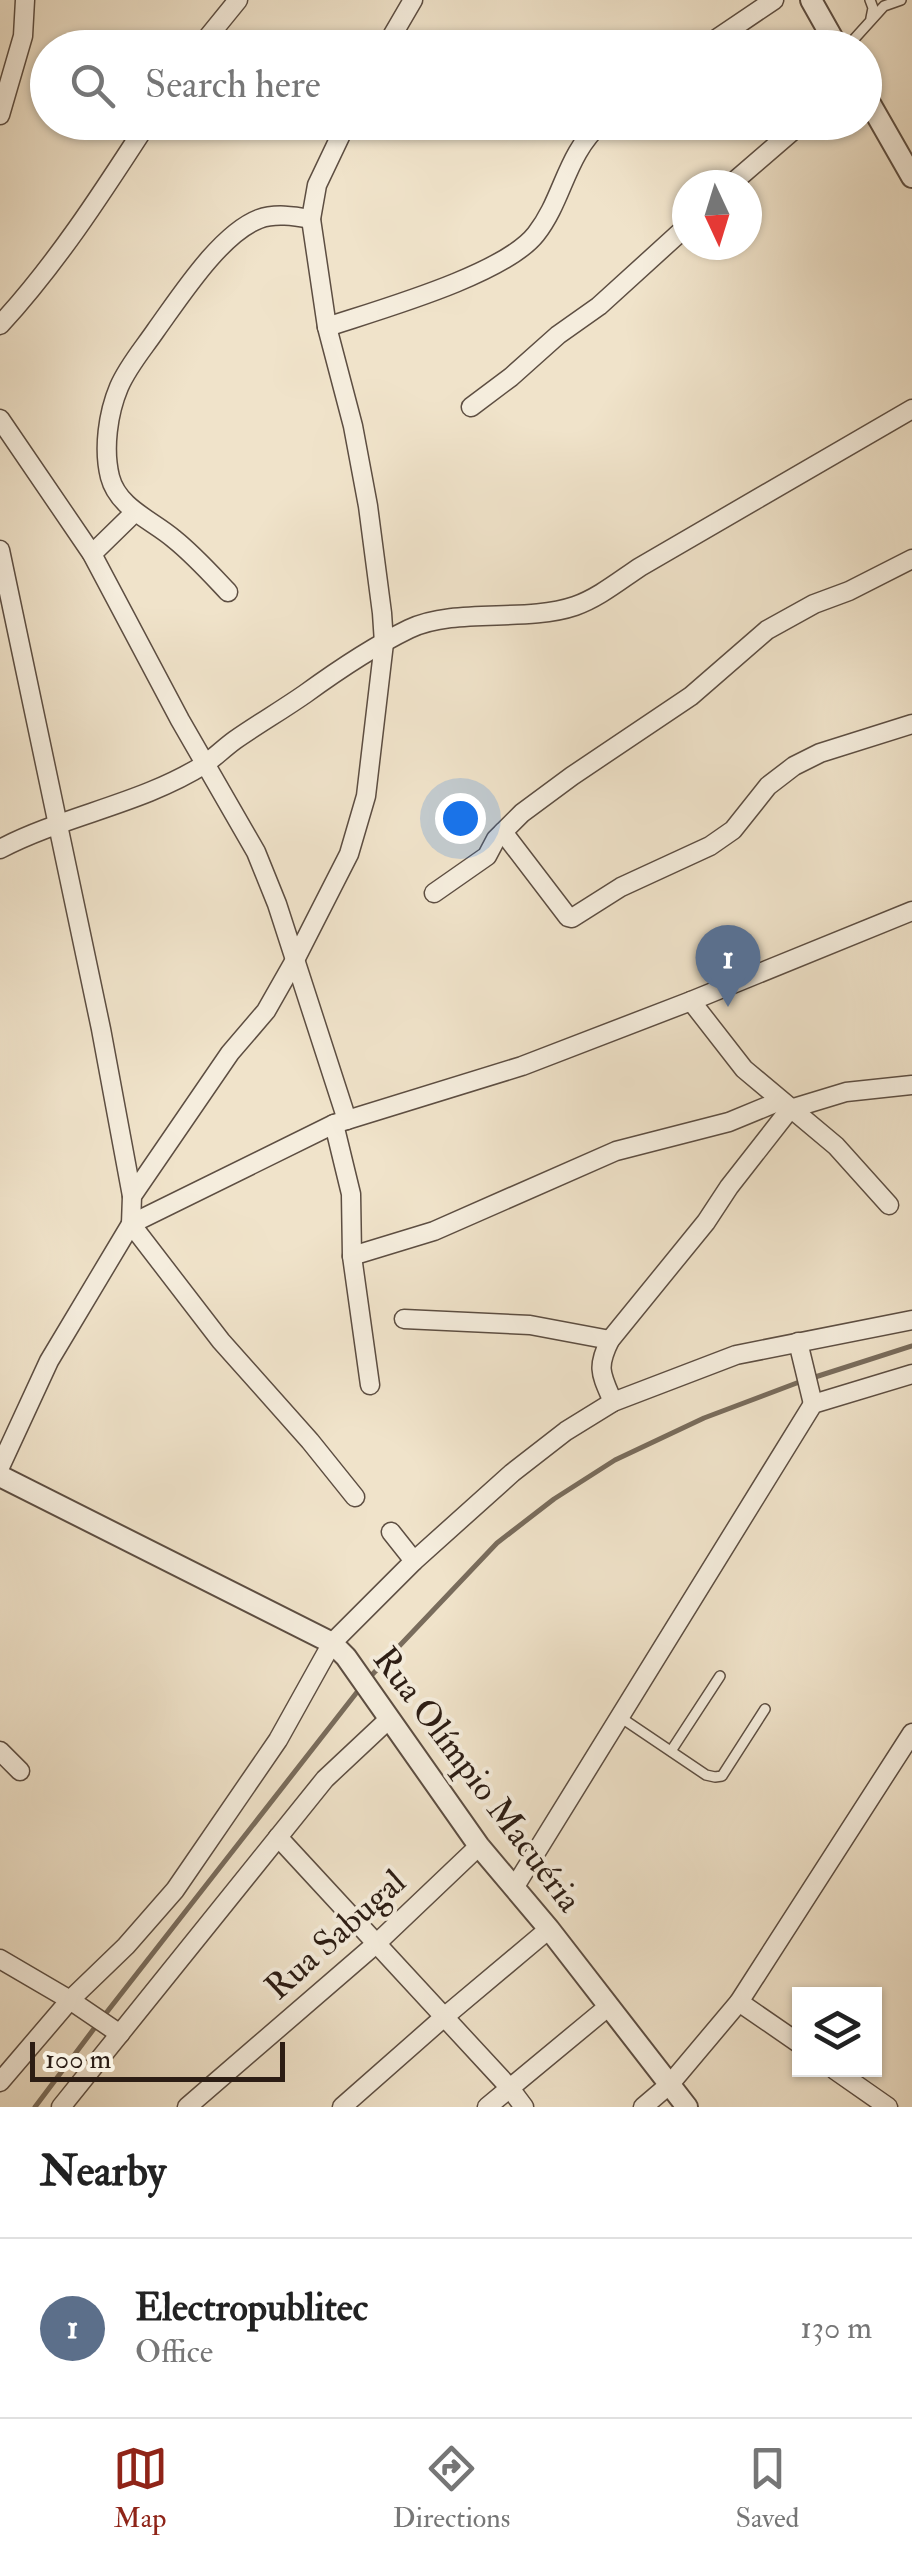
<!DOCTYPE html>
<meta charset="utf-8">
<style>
:root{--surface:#fff;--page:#f6f6f6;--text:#222;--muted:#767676;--line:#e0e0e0;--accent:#8f2418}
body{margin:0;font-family:"IM FELL Double Pica",serif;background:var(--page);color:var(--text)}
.controls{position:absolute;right:30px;bottom:30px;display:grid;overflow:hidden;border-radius:0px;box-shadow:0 2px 8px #0004}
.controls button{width:90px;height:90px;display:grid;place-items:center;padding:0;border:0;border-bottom:2px solid var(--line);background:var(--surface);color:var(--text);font:50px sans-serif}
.compass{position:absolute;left:672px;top:170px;width:90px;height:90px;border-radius:50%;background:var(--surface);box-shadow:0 2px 8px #0004;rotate:176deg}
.scale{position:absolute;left:30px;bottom:25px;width:255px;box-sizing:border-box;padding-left:10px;border:5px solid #2c1d14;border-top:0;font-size:28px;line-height:35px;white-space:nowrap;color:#2c1d14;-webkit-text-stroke:8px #f5eddd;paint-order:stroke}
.you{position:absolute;left:460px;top:818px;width:35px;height:35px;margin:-25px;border:8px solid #fff;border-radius:50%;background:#1a73e8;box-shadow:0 0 0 15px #1a73e833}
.badge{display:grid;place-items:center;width:65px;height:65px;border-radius:50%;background:var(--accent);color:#fff;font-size:32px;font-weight:700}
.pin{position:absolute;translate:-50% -82px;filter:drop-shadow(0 2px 5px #0008)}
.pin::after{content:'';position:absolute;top:52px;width:35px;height:30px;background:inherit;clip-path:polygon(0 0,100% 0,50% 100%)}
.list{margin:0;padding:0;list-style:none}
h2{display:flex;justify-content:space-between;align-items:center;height:130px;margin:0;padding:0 40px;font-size:42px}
h2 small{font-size:32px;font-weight:400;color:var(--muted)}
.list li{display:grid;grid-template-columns:65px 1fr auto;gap:30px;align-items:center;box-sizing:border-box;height:180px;padding:0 40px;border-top:2px solid var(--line)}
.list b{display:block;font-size:38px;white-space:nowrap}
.list p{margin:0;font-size:32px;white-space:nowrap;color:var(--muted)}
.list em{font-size:32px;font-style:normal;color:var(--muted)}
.icon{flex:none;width:55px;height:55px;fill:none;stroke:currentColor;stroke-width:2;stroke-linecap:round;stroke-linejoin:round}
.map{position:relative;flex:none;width:912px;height:2107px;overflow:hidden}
.search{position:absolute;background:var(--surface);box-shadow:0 2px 8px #0004;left:30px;right:30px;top:30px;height:110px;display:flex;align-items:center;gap:25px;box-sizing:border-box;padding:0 35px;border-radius:55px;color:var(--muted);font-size:38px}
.sheet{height:310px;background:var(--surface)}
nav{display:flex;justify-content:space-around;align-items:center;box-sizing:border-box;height:140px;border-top:2px solid var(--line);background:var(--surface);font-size:28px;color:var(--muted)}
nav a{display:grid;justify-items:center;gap:5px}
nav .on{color:var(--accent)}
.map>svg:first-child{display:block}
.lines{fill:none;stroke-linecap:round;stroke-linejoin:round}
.stream{stroke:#796c5c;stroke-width:5}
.service-casing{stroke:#5d4e42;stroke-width:12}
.minor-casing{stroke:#5d4e42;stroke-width:21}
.tertiary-casing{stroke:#5d4e42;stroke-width:24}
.service{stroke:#f5eddd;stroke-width:9}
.minor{stroke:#f5eddd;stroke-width:18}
.tertiary{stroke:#f5eddd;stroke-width:20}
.labels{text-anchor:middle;stroke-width:8;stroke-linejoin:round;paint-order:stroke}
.street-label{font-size:35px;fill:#2c1d14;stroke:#f5eddd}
</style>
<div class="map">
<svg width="912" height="2107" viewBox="0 0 912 2107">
<rect width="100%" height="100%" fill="#f0e3ca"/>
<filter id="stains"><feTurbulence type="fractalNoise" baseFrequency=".002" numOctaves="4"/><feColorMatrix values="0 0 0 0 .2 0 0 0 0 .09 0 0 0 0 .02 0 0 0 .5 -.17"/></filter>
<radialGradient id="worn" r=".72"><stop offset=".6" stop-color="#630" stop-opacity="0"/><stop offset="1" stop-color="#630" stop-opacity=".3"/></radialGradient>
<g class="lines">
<g class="stream">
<path d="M 812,1378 L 912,1346"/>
<path d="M 368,1679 L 497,1543 L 554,1499 L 615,1460 L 704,1418 L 802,1381"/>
<path d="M 103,2017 L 361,1687"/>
<path d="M 35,2107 L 96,2026"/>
</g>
<g class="service-casing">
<g id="service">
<path d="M 870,0 L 873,8 L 871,18"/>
<path d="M 846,48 L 884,6 L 901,0"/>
<path d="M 620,1717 L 706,1775 L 715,1777 L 722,1776 L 765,1709"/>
<path d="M 671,1751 L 720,1676"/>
</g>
</g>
<g class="minor-casing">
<g id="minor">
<path d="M 199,48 L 238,0"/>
<path d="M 385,48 L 413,0"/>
<path d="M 703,48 L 774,0"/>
<path d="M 0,115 L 23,36 L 25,0"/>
<path d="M 347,122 L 317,185 L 311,219 L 327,327 L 353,426 L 368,506 L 382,613 L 384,643 L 366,796 L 349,854 L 295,960 L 266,1011 L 230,1053 L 132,1196 L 131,1224 L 221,1341 L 310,1441 L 355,1497"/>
<path d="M 730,185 L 803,122"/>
<path d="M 0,325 C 57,263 102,193 148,122"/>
<path d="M 327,327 C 378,310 504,275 536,234 C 564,198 565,155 602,122"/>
<path d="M 471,407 L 511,377 L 558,335 L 599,306 L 687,226"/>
<path d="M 0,419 L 92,554 L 180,720 L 256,852 L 277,904 L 347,1120"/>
<path d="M 0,550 L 101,1029 L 132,1196"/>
<path d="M 92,554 L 135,512"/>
<path d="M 228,592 C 211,574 194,555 174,539 C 152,520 118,508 110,477 C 103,449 108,413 119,387 C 128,366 143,349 156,330 C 180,297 220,234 259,219 C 275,213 294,216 311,219"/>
<path d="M 503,832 L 568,917 L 572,918 L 621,887 L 710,846 L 733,830 L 768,786 L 794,766 L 820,753 L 912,724"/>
<path d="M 0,849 C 65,815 142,804 205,764 C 215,757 224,748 235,740 C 258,724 282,710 305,694 C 338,670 372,647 409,629 C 455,607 525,623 575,606 C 598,598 619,581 640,567 L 912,409"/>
<path d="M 434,893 L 487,856 L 496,839 L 522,813 L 572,776 L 691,696 L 767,630 L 814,604 L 849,591 L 912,559"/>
<path d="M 691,1001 L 744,1069 L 836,1146 L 889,1205"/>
<path d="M 334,1124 L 351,1194 L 352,1256 L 370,1385"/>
<path d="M 352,1256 L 434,1231 L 616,1151 L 729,1122 L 780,1101"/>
<path d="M 404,1319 L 530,1325 L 610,1340"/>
<path d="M 798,1342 L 813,1404"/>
<path d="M 613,1402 C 601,1374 596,1368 610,1340 L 706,1222 L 729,1187 L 790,1109 L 846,1092 L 912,1085"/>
<path d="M 0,1467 L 49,1361 L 131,1224 L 334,1124 L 522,1066 L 691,1001 L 912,911"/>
<path d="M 391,1532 L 414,1561"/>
<path d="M 0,1751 L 20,1771"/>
<path d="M 278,1837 L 509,2087 L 524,2107"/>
<path d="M 514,1888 L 813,1404 L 912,1374"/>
<path d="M 0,1959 L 70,2000 L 120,2034"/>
<path d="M 739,2002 L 800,2044"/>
<path d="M 835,2070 L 888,2107"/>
<path d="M 0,2082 L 70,2000 L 126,1946 L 175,1890 L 278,1740 L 332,1643 L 414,1561 L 512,1473 L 566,1431 L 613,1402 L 736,1355 L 912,1320"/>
<path d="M 61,2107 L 325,1779 L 389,1719"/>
<path d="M 187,2107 L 377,1943 L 479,1846"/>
<path d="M 342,2107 L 443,2018 L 549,1929"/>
<path d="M 487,2107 L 609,2006"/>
<path d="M 643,2107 L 670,2084 L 739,2002 L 912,1733"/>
</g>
</g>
<g class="tertiary-casing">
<g id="tertiary">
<path d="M 811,0 L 838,48"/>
<path d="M 864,93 L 912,177"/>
<path d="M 0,1476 L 332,1643 L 346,1657 L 479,1846 L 549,1929 L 687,2107"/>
</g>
</g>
<use href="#service" class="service"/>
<use href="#minor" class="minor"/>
<use href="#tertiary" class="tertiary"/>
</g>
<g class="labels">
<g class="street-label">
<text transform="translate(478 1779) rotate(53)" y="12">Rua Olímpio Macuéria</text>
<text transform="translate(335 1934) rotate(-42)" y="12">Rua Sabugal</text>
</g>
</g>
<rect width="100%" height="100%" filter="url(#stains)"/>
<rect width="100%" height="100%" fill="url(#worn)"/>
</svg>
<div class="controls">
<button><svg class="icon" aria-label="layers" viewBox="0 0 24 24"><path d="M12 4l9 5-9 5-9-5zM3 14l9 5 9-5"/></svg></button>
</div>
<svg class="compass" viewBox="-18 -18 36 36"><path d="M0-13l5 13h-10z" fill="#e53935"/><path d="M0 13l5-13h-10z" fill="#767676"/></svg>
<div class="scale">100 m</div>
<div class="you"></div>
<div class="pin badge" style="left:728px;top:1007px;background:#5c6f8a">1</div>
<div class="search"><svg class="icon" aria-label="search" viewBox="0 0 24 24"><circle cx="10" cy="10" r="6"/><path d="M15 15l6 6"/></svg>Search here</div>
</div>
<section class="sheet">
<h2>Nearby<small></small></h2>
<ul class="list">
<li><span class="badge" style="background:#5c6f8a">1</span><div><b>Electropublitec</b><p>Office</p></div><em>130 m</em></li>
</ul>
</section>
<nav>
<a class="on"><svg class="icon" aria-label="map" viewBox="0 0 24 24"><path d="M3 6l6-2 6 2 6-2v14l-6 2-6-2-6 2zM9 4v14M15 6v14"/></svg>Map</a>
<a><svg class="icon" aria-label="directions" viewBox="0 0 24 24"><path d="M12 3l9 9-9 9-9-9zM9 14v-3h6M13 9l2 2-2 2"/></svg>Directions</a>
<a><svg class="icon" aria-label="saved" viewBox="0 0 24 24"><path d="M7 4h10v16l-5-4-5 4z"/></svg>Saved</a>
</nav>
